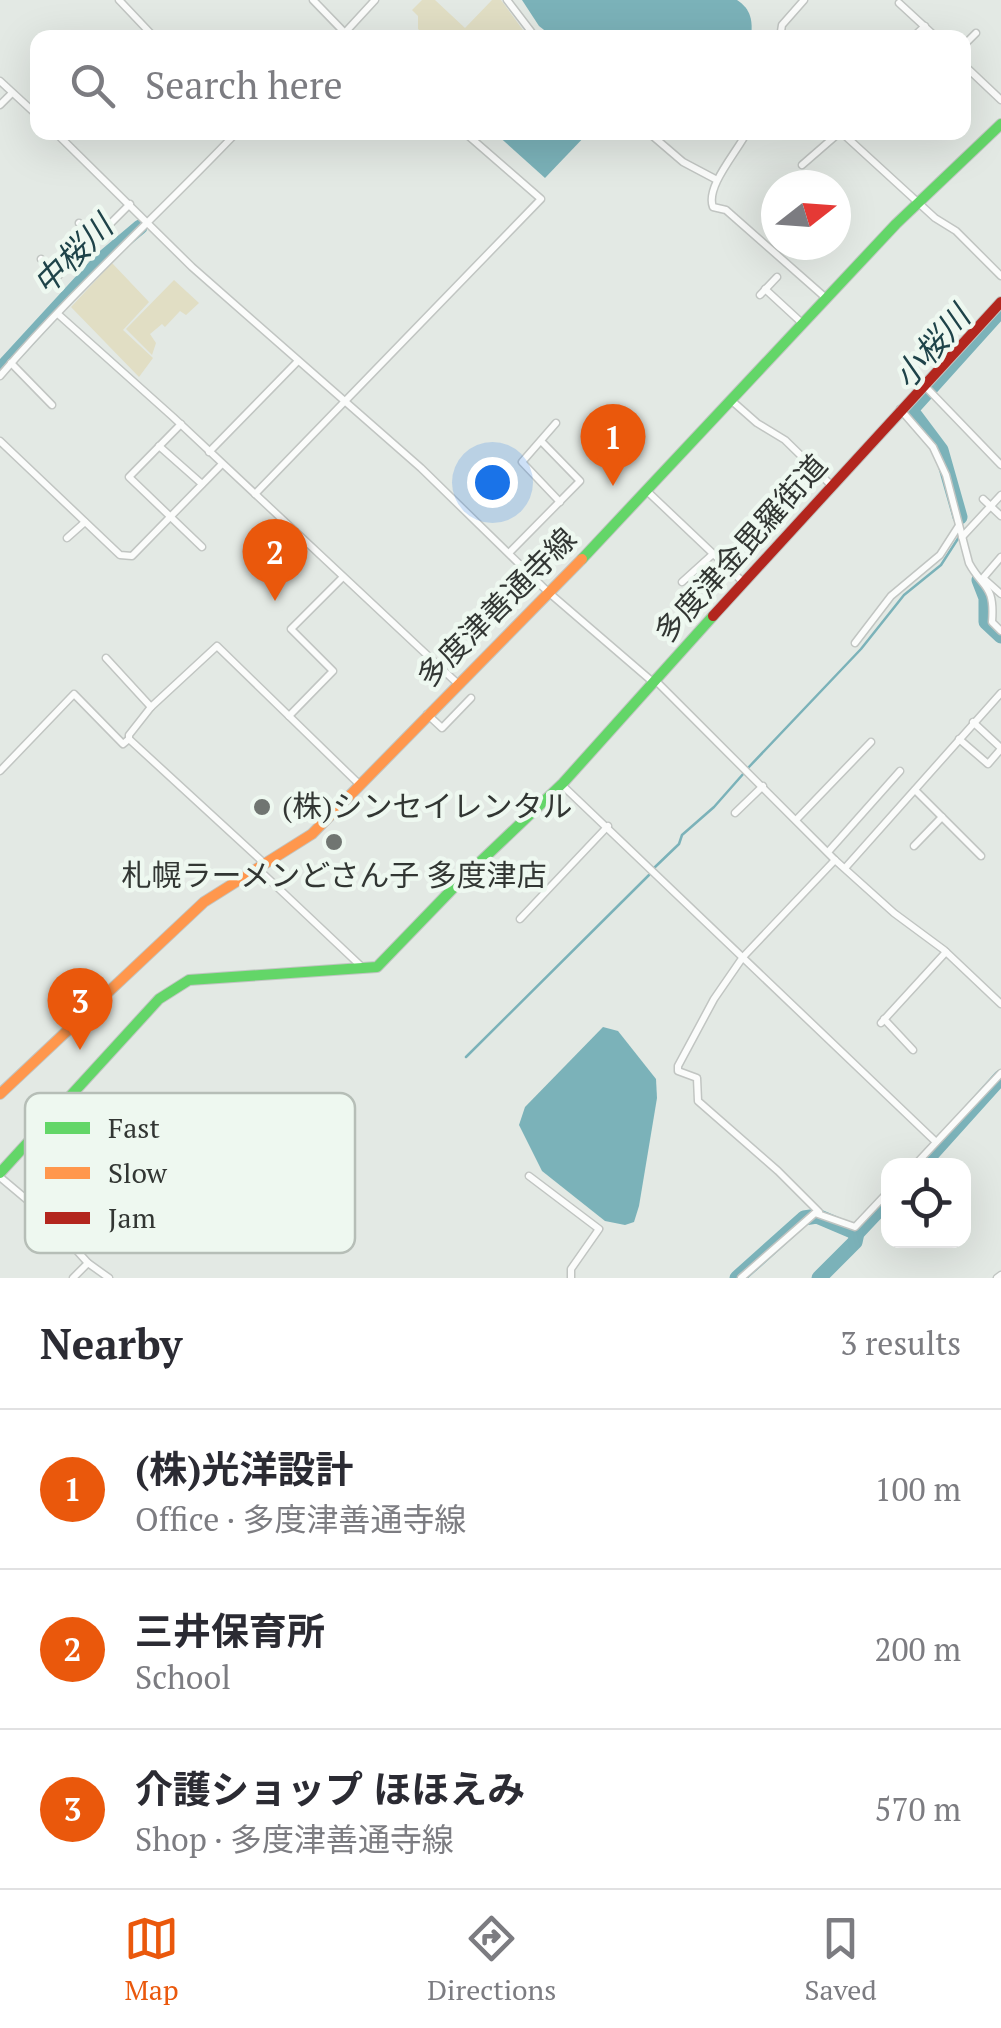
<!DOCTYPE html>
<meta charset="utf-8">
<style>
:root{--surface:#fff;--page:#f7f7f7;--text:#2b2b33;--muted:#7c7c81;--line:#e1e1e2;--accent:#ea580c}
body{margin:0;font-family:"PT Serif","Noto Sans JP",serif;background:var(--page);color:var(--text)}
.controls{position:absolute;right:30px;bottom:30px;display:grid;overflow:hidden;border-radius:20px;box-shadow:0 10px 40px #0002}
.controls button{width:90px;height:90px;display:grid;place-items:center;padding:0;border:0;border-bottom:2px solid var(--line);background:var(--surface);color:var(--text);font:50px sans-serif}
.compass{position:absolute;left:761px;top:170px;width:90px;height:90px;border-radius:50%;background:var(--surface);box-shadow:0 10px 40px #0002;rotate:73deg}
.you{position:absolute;left:492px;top:482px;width:35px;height:35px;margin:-25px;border:8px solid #fff;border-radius:50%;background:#1a73e8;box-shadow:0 0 0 15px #1a73e833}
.badge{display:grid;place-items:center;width:65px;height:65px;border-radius:50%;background:var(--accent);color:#fff;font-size:32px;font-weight:700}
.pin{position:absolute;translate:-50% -82px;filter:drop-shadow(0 2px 5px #0008)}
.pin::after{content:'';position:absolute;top:52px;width:35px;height:30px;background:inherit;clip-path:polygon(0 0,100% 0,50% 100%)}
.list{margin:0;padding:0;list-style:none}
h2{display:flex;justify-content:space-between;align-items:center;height:130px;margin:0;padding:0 40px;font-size:42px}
h2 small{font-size:32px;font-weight:400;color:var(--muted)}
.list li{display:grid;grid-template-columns:65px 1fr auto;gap:30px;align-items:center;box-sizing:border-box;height:160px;padding:0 40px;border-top:2px solid var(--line)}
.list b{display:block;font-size:38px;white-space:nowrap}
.list p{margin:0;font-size:32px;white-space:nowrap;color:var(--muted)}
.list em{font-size:32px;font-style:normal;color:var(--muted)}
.icon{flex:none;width:55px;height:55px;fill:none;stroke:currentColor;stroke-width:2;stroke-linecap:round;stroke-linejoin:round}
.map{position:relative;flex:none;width:1001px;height:1278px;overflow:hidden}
.search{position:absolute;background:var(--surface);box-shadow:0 10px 40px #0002;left:30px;right:30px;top:30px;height:110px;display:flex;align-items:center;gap:25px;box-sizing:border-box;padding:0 35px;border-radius:20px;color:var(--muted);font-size:38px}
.sheet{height:610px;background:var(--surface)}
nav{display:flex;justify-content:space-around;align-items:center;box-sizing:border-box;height:140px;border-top:2px solid var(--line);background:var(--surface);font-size:28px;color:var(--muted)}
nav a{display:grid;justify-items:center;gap:5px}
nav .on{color:var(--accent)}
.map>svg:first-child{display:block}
.green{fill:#e1dec4}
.water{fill:#7bb2b9}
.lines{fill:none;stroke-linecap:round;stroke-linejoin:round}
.stream{stroke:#7bb2b9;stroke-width:2.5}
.river{stroke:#7bb2b9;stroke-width:15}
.street-casing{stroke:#c1c5c2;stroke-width:9}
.fast-casing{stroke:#c1c5c2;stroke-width:12}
.slow-casing{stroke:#c1c5c2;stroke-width:12}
.jam-casing{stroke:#c1c5c2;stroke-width:12}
.street{stroke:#fbfcfb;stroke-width:6}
.fast{stroke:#63d668;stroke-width:10}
.slow{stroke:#ff974d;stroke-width:10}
.jam{stroke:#b3261e;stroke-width:10}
.poi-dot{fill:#707571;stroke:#eef8f0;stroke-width:4}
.labels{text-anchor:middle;stroke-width:9;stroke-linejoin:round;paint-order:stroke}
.street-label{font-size:30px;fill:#323633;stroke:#eef8f0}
.poi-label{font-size:30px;fill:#323633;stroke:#eef8f0;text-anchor:start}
.water-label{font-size:32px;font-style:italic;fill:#1e4349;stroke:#eef8f0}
.key{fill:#eef8f0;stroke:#b6beb7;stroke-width:2.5}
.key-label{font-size:28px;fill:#323633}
</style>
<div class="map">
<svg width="1001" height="1278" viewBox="0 0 1001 1278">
<rect width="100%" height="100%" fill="#e3e9e4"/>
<g class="green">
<path d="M 422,0 L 435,0 L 465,28 L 492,0 L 501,0 L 528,37 L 427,37 L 418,29 L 418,16 L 412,10 Z"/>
<path d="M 112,263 L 149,302 L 123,330 L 153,358 L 139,377 L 71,307 Z"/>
<path d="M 174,280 L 199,303 L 186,315 L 180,311 L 165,327 L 162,324 L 150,334 L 156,343 L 152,355 L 126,329 Z"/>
</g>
<g class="water">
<path d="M 522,0 L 737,0 C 751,9 753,21 751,37 L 553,37 L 539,26 Z"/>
<path d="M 495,133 L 588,133 L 545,178 Z"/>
<path d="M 603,1027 L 618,1031 L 656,1079 L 657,1098 L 639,1206 L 634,1222 L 625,1225 L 605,1221 L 542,1171 L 519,1125 L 525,1107 Z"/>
</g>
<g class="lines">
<g class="stream">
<path d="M 748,768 L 861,649 L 904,595 L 941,565 L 959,537"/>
<path d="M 654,868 L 679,844 L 682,835 L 714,807 L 744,773"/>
<path d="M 466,1057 L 649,875"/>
</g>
<g class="river">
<path d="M 0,370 L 102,259 L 140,227"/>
<path d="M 960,517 L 941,450 L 911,410 L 1001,310"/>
<path d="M 979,580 L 986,598 L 986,622 L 1001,636"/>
<path d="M 921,1166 L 1001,1077"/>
<path d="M 737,1278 L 804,1218 L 817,1216 L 857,1233"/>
<path d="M 819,1278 L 855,1242 L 857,1233 L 888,1200"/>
</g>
<g class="street-casing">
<g id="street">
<path d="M 119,0 L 155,38"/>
<path d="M 313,0 L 345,33"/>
<path d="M 507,0 L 536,38"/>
<path d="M 899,3 L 937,38"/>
<path d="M 340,38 L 375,0"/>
<path d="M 780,38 L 782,25 L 804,0"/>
<path d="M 912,38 L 925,26"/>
<path d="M 964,45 L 976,33"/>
<path d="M 964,65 L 1001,100"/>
<path d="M 0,81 L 38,116"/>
<path d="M 0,105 L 12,93"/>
<path d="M 55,132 L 192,267 L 421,468 L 547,591 L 654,683"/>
<path d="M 648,132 L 683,162 L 717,180"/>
<path d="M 747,132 C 737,152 705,187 713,207 L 726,210 L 827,299"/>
<path d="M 841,132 L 935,218 L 956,231 L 1001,276"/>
<path d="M 802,165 L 840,132"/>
<path d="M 79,223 L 95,239"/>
<path d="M 41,259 L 58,275"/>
<path d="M 52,282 L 130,204"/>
<path d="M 765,289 L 803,324"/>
<path d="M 760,295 L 777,277"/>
<path d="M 59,315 L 173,417 L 457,683"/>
<path d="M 11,363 L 52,405"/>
<path d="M 0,376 C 74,290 159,214 237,132"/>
<path d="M 923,384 L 1001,465"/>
<path d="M 732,401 L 757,423 L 785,440 L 831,485"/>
<path d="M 900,409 L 933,447 L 946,475 L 969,563 C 983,589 995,584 992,622 L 1001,631"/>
<path d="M 556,423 L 522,462 L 560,502"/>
<path d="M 181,424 L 129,477 L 202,547"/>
<path d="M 0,441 L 120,555 L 132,556 L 222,464"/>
<path d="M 159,446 L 202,484"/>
<path d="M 209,452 L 298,361"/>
<path d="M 648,492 L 744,583"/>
<path d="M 255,494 L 541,199 L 464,132"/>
<path d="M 983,499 L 1001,516"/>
<path d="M 962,537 L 1001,495"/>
<path d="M 67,538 L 85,522"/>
<path d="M 509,553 L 580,481 L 541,441"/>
<path d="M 1001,557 L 983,578 L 1001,594"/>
<path d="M 682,582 L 713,554"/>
<path d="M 855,643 L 891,596 L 940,555 L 958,527"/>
<path d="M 106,658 L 151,707"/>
<path d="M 656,681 L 835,860 L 894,913 L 944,950 L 1001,1004"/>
<path d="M 427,714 L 442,728 L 471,698"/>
<path d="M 289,716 L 333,671 L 291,629 L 343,577"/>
<path d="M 973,722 L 1001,748"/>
<path d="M 129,739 L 129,735 L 151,707 L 217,646 L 360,785"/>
<path d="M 959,739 L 988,764 L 1001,749"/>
<path d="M 0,771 L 74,694 L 123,744 L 129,739 L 264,863"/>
<path d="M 562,785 L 936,1142"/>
<path d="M 915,790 L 981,856"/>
<path d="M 735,813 L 763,786"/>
<path d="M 796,820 L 871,742"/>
<path d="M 914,846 L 942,817"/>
<path d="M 828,852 L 900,771"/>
<path d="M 846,867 L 1001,693"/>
<path d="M 257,868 L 363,968"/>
<path d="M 520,919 L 608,826"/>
<path d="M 884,1019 L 913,1050"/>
<path d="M 881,1023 L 946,952"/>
<path d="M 914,1166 L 1001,1073"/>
<path d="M 529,1176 L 599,1229 L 571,1269 L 571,1278"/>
<path d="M 0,1177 L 44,1214 L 88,1263 L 109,1278"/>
<path d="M 819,1212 L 778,1171 L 698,1101 L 697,1078 L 678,1071 L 678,1066 L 714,999 L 743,957 L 835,860"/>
<path d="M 73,1278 L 88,1263"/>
<path d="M 741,1278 L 815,1213 L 855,1227 L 888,1192"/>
<path d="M 997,1278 L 1001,1275"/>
</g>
</g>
<g class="fast-casing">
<g id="fast">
<path d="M 582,559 L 896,224 L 1001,124"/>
<path d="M 0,1173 L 159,999 L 189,980 L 377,967 L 462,879 L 563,783 L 713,616"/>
</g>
</g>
<g class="slow-casing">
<path id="slow" d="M 0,1094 L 204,902 L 312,834 L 582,559"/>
</g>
<g class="jam-casing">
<path id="jam" d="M 713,616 L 1001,302"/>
</g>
<use href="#street" class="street"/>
<use href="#fast" class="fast"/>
<use href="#slow" class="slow"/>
<use href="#jam" class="jam"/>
</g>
<g class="poi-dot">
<circle cx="262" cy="807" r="10"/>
<circle cx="334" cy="842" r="10"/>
</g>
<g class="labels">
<g class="street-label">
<text transform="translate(741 549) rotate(-48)" y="10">多度津金毘羅街道</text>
<text transform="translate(497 608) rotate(-45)" y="10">多度津善通寺線</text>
</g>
<g class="poi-label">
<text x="282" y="817">(株)シンセイレンタル</text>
<text x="334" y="886" text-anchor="middle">札幌ラーメンどさん子 多度津店</text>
</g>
<g class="water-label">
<text transform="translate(73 255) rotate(-45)" y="11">中桜川</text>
<text transform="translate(932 347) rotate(-49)" y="11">小桜川</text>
</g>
</g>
<rect x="25" y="1093" width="330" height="160" rx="15" class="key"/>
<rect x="45" y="1122" width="45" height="12" fill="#63d668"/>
<rect x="45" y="1167" width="45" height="12" fill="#ff974d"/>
<rect x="45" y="1212" width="45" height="12" fill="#b3261e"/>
<g class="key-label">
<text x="108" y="1138">Fast</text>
<text x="108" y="1183">Slow</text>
<text x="108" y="1228">Jam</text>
</g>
</svg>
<div class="controls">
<button><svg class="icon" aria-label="locate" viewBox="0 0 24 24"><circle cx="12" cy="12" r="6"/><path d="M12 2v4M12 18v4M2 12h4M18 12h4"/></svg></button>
</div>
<svg class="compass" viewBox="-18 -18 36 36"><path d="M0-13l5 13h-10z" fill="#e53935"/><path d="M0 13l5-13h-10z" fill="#7c7c81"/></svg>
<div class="you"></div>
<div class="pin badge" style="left:613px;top:486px">1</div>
<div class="pin badge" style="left:275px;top:601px">2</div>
<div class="pin badge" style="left:80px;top:1050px">3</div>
<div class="search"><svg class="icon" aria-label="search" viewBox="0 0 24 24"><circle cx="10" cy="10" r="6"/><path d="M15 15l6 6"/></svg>Search here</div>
</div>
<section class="sheet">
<h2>Nearby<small>3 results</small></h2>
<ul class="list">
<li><span class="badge">1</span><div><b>(株)光洋設計</b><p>Office · 多度津善通寺線</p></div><em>100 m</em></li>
<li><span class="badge">2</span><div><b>三井保育所</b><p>School</p></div><em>200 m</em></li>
<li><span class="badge">3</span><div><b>介護ショップ ほほえみ</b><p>Shop · 多度津善通寺線</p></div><em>570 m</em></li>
</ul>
</section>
<nav>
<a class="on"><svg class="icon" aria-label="map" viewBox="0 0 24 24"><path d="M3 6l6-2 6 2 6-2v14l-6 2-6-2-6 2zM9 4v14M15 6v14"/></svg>Map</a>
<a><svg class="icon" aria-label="directions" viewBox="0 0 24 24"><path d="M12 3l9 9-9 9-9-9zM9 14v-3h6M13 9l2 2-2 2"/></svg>Directions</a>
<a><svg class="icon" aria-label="saved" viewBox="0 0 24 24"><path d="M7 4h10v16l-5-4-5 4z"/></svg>Saved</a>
</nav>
